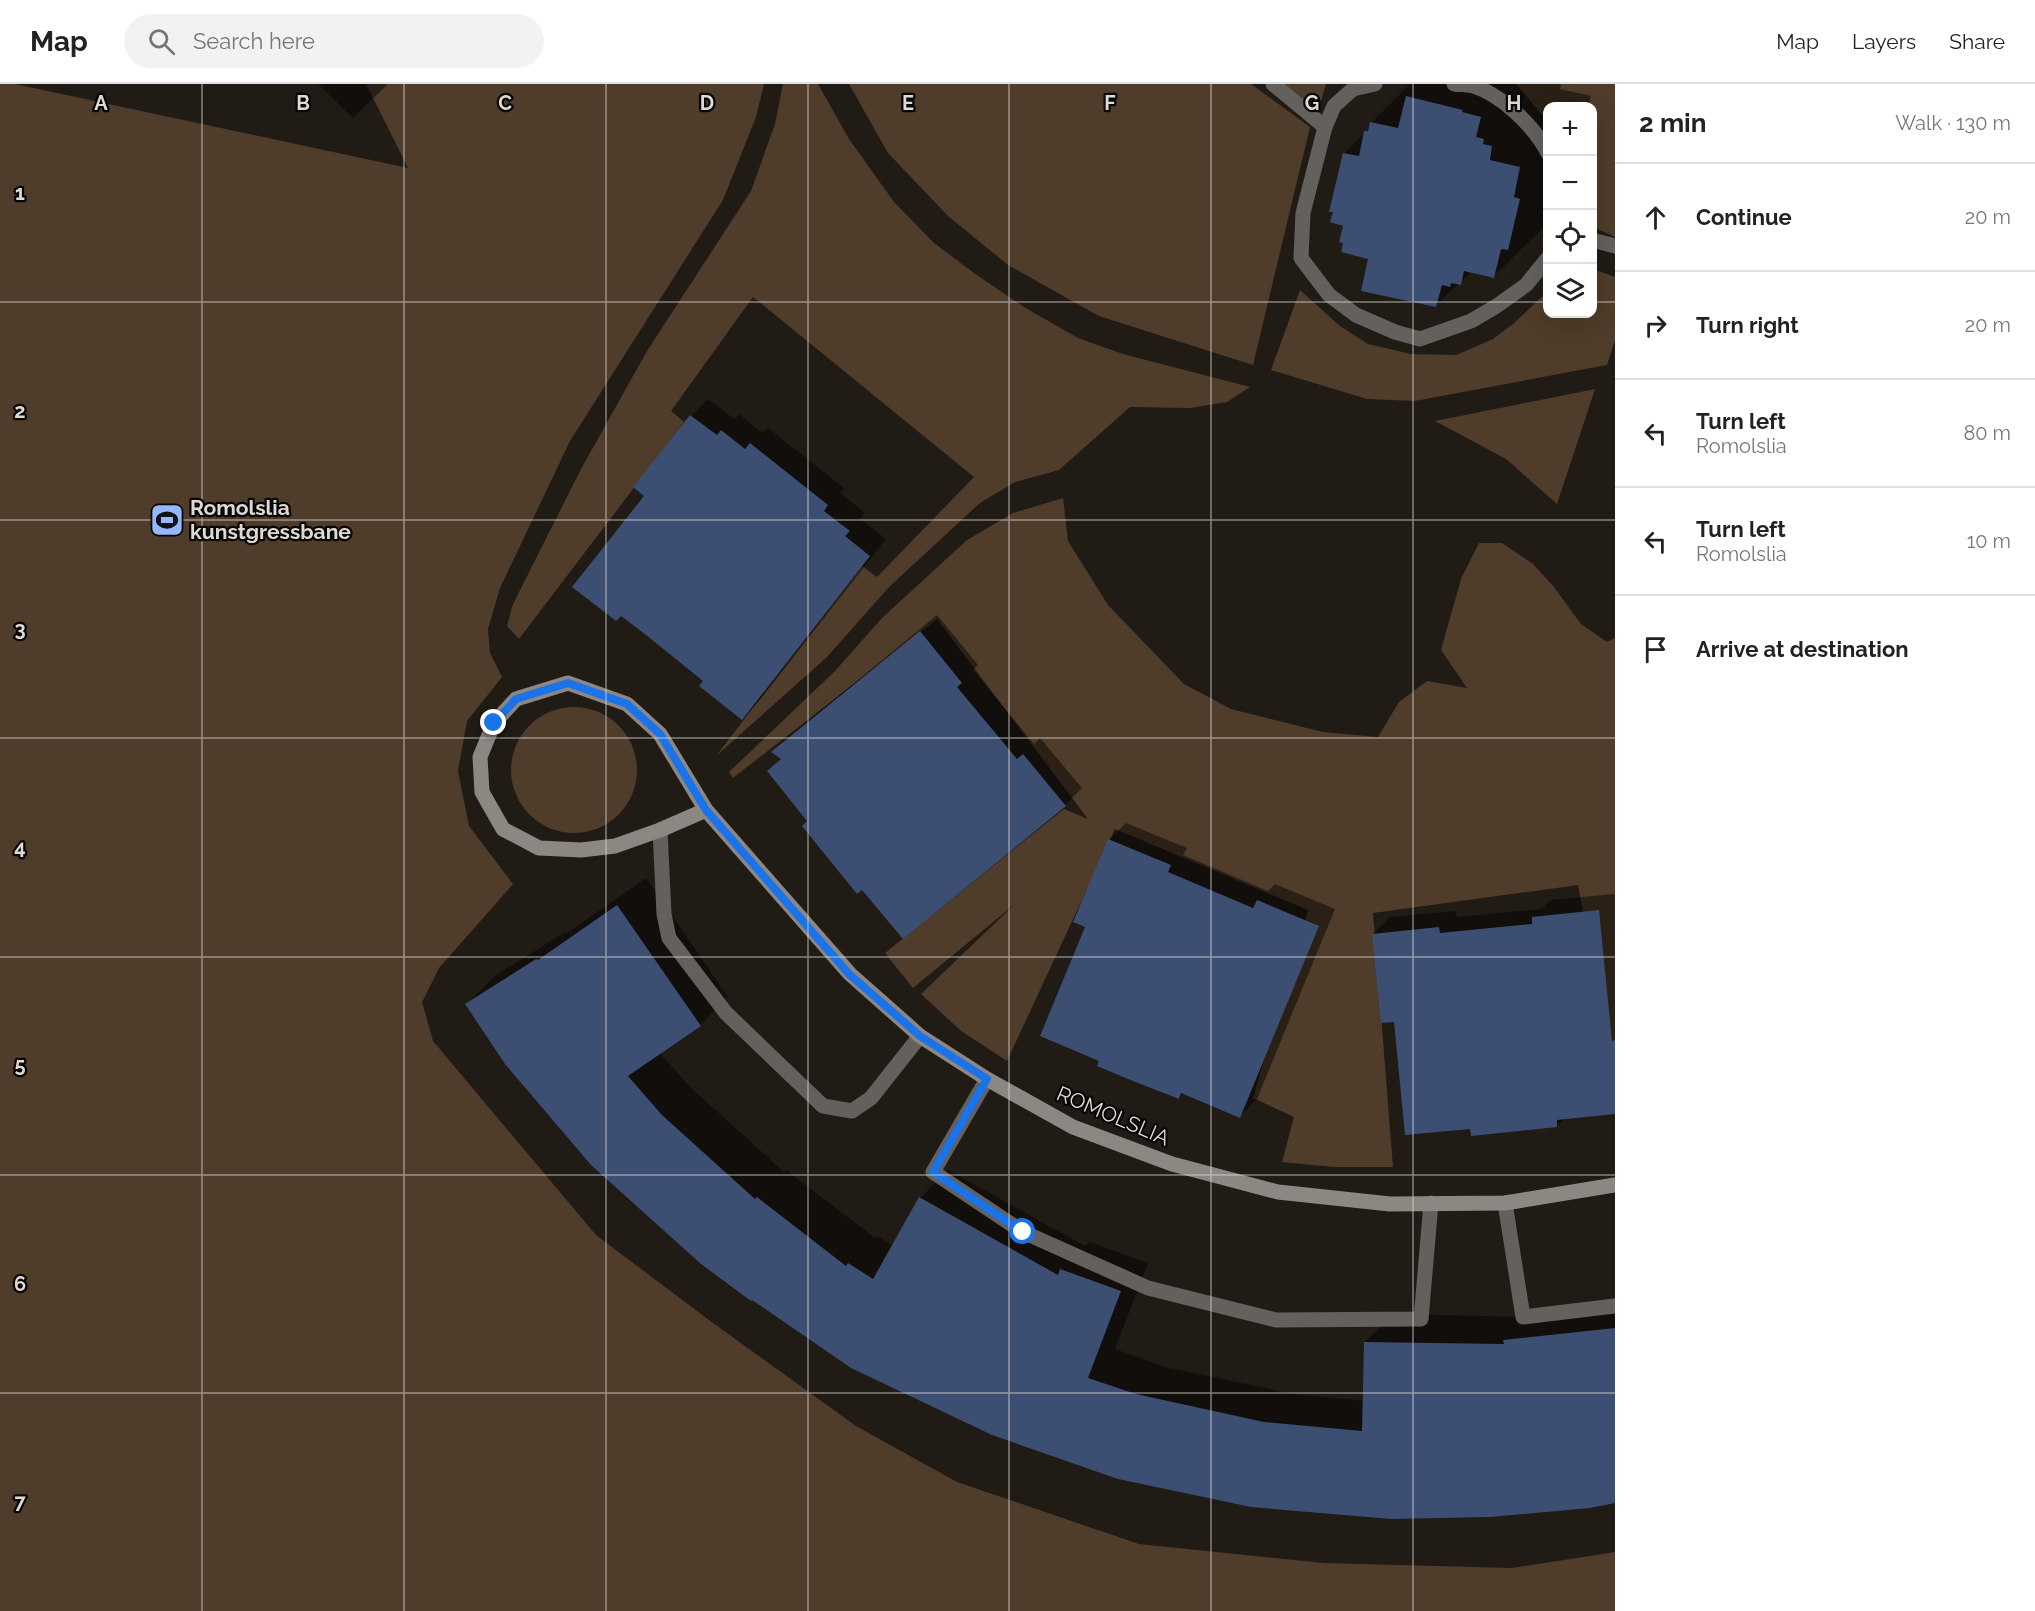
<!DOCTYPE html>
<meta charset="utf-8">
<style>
:root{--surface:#fff;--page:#f2f2f2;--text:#222;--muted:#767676;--line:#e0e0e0}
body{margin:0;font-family:Raleway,sans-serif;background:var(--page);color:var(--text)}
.controls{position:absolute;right:18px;top:18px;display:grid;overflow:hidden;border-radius:12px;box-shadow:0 6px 24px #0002}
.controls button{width:54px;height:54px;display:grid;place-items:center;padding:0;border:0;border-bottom:2px solid var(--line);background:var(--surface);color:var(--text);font:30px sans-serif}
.stop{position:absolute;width:18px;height:18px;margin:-14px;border:4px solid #1a73e8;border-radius:50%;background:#fff}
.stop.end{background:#1a73e8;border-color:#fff;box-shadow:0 2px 6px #0008}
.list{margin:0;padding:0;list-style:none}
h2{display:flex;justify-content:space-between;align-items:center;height:78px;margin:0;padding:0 24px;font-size:26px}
h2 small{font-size:20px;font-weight:400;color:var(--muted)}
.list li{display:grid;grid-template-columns:39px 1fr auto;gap:18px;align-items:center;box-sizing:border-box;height:108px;padding:0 24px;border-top:2px solid var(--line)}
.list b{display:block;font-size:22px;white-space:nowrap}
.list p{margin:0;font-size:20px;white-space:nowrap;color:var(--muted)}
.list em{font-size:20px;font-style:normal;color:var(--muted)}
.icon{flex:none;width:33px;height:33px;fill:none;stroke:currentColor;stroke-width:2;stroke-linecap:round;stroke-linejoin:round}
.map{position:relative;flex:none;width:1615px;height:1527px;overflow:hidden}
header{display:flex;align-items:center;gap:36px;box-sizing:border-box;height:84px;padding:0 30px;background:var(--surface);border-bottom:2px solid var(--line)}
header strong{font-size:28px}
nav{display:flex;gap:33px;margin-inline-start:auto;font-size:21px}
.search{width:420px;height:54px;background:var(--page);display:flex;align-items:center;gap:15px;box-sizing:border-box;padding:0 21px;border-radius:33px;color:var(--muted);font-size:22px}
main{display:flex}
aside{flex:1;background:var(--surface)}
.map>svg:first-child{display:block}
.green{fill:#4f3c2a}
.shadow{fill:#0007}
.building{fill:#3c4e72}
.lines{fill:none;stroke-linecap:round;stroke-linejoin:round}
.lane{stroke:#63605d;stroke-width:15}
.secondary{stroke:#8c8783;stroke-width:15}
.route{stroke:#1a73e8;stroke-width:8}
.grid{fill:none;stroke:#ddd9d5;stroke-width:1.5;stroke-opacity:0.55}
.labels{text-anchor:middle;stroke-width:4.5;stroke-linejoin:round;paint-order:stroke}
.poi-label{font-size:21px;font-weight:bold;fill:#ddd9d5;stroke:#080605;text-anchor:start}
.street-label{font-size:21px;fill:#ddd9d5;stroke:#080605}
.grid-label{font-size:20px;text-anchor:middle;font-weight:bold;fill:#ddd9d5;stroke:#080605;stroke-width:4.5;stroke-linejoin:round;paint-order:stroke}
</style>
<header>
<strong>Map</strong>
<div class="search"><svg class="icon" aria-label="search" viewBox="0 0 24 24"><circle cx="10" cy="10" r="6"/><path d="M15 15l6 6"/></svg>Search here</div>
<nav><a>Map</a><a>Layers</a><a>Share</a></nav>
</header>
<main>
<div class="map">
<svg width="1615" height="1527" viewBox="0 0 1615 1527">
<rect width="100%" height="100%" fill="#201b15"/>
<g class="green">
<path d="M 0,0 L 15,0 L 408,84 L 366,0 L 764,0 L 756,33 L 723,116 L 570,357 L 500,504 L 488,545 L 490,569 L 502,593 L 467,637 L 458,687 L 469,742 L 513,800 L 439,884 L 422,918 L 433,957 L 596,1151 L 709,1236 L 856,1342 L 957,1398 L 1139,1460 L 1324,1479 L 1512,1484 L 1615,1468 L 1615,1527 L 0,1527 Z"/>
<path d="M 783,0 L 818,0 L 849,55 L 894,118 L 934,159 L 974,189 L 1024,223 L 1078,254 L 1123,270 L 1250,303 L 1227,318 L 1190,324 L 1130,323 L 1059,386 L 1015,398 L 980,419 L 889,503 L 827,573 L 716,672 L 862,482 L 877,493 L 974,393 L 753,213 L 671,327 L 684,338 L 519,555 L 507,542 L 513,520 L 581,385 L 647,267 L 751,107 L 775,40 Z"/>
<path d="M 849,0 L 1251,0 L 1310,43 L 1253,281 L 1099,232 L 1008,181 L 948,132 L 888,69 Z"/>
<path d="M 1282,0 L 1326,0 L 1322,14 L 1314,28 Z"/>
<path d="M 1513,0 L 1615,0 L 1615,153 L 1593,143 L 1592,22 L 1548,22 L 1547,46 L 1546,36 L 1518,2 Z"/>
<path d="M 1593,185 L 1615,193 L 1615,256 L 1607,281 L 1415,317 L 1367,315 L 1271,286 L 1300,206 L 1340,242 L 1368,260 L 1411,270 L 1456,271 L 1493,255 L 1513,240 L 1547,208 L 1548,230 L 1592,230 Z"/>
<path d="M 1595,305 L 1557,420 L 1506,375 L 1435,337 Z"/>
<path d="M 1063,414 L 1068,457 L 1108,521 L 1184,600 L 1231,625 L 1323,648 L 1378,653 L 1399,618 L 1427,597 L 1467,604 L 1441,566 L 1461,495 L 1479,459 L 1502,459 L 1533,480 L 1554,503 L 1581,540 L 1607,558 L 1615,554 L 1615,995 L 1578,801 L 1373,829 L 1393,1083 L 1334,1083 L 1282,1078 L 1294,1033 L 1253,1014 L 1308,826 L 1115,745 L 1007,977 L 961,947 L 921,910 L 1015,820 L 913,904 L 885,869 L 1064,725 L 1088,735 L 937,535 L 733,694 L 729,688 L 834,588 L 883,533 L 967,456 L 1013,429 Z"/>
<circle cx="574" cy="686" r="63"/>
</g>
<g class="shadow">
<path d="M 318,0 L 388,0 L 353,34 Z"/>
<path d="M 1410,0 L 1561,0 L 1560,5 L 1591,12 L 1588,22 L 1548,22 L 1548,139 L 1494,192 L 1472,187 L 1436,221 L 1370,174 L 1345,141 L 1344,70 L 1370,43 L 1371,39 Z"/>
<path d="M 708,315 L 734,335 L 739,330 L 762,349 L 768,344 L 844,404 L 840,409 L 865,429 L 860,435 L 886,455 L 759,617 L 742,634 L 705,596 L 646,411 L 691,332 Z"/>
<path d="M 937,531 L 978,581 L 973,586 L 1034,660 L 1040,654 L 1082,704 L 1065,721 L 903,853 L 769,687 L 782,674 L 774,668 L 790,652 Z"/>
<path d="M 1126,739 L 1187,764 L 1183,771 L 1268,807 L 1275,800 L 1335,825 L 1257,1015 L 1240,1032 L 1184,1009 L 1179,1014 L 1101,976 L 1087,842 L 1109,756 Z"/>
<path d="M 646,794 L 728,913 L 700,941 L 660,969 L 690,1003 L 784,1088 L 786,1086 L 875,1154 L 877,1152 L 893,1162 L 920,1114 L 948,1086 L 1085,1162 L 1090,1158 L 1148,1179 L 1115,1265 L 1165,1283 L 1293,1310 L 1364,1317 L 1365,1258 L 1393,1230 L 1528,1233 L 1615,1220 L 1615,1418 L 1118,1393 L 467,920 L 495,892 L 565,848 L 566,850 Z"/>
<path d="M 1615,810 L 1615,1028 L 1565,1034 L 1557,1042 L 1471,1043 L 1395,936 L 1373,850 L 1390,833 L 1456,827 L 1457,833 L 1542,825 L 1550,816 Z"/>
</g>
<g class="building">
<path d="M 1406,12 L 1463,26 L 1462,28 L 1481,33 L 1476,53 L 1484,55 L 1483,60 L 1492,62 L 1490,76 L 1520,83 L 1514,113 L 1520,115 L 1508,166 L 1501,165 L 1494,194 L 1464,187 L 1461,201 L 1451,199 L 1450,203 L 1442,201 L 1436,223 L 1361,207 L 1368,175 L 1341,168 L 1343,159 L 1339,158 L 1343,142 L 1330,138 L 1333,128 L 1329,128 L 1343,69 L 1359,72 L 1364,47 L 1368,47 L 1370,38 L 1398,44 Z"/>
<path d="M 690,331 L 717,351 L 721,346 L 745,365 L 750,359 L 828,421 L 824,427 L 850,447 L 845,452 L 870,472 L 742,636 L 699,602 L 703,597 L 646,551 L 621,532 L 616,537 L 572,503 L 644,412 L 633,403 Z"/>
<path d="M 920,547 L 962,599 L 957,603 L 1017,675 L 1023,670 L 1066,722 L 903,855 L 862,806 L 857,810 L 823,768 L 802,742 L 807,737 L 767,687 L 781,675 L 771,668 Z"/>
<path d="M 1108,755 L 1171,781 L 1168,788 L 1253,824 L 1257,816 L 1319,842 L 1240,1034 L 1181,1009 L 1179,1015 L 1133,997 L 1097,982 L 1099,977 L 1040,952 L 1085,843 L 1073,838 Z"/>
<path d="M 617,821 L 701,942 L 628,992 L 662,1031 L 755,1115 L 757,1113 L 846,1182 L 848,1179 L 873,1195 L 919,1113 L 1058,1191 L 1060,1185 L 1121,1207 L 1088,1294 L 1136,1310 L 1264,1338 L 1362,1347 L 1364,1258 L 1504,1260 L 1503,1256 L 1615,1244 L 1615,1419 L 1590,1424 L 1490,1433 L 1391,1435 L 1251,1423 L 1118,1395 L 992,1351 L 851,1284 L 752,1216 L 751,1217 L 701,1180 L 591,1081 L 505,980 L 465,920 L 536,875 L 538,876 Z"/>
<path d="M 1599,826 L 1612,957 L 1615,956 L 1615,1030 L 1557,1036 L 1557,1043 L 1471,1052 L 1470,1045 L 1405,1051 L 1394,938 L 1381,939 L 1372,850 L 1439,843 L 1440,849 L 1532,840 L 1532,833 Z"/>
</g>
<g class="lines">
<g class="lane">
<path d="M 1273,0 L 1325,43"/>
<path d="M 1375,0 L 1353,5 L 1334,22 L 1325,43 L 1303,129 L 1301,174 L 1329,211 L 1356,231 L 1395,248 L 1420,255 L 1471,237 L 1495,223 L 1526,201 L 1548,174"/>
<path d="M 1454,0 C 1460,1 1467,0 1473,2 C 1502,11 1534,42 1548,69"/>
<path d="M 1592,156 L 1615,162"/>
<path d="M 660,746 L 664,830 L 669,854 L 726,929 L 823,1022 L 852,1027 L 871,1014 L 920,952"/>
<path d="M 987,995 L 933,1088 L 1023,1148 L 1148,1204 L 1276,1236 L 1421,1235 L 1431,1119"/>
<path d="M 1505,1119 L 1523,1233 L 1615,1222"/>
</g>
<path class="secondary" d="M 706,726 L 660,746 L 615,762 L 581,766 L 539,764 L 503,745 L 482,708 L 480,673 L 494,639 L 516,615 L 568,599 L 627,620 L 660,650 L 706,726 L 850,890 L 920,952 L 987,995 L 1073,1043 L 1172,1080 L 1278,1108 L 1390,1120 L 1505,1119 L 1615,1101"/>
</g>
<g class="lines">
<path class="route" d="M 494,639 L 516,615 L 568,599 L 627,620 L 660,650 L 706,726 L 849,890 L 920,952 L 987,995 L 933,1088 L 1023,1148"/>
</g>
<path class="grid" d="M 202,0 L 202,1527M 404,0 L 404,1527M 606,0 L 606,1527M 808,0 L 808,1527M 1009,0 L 1009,1527M 1211,0 L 1211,1527M 1413,0 L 1413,1527M 0,218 L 1548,218M 1592,218 L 1615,218M 0,436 L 1615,436M 0,654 L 1615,654M 0,873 L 1615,873M 0,1091 L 1615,1091M 0,1309 L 1615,1309"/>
<defs>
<g id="stadium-square" transform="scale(1.725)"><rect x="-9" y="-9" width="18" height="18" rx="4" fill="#94b7fd" stroke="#080605"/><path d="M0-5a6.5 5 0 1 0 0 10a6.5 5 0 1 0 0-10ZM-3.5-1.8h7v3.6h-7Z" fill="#111"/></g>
</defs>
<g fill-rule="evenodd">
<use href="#stadium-square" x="167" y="436"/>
</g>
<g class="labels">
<g class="poi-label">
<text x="190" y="431">Romolslia<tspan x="190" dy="24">kunstgressbane</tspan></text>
</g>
<g class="street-label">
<text transform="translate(1113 1032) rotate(23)" y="7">ROMOLSLIA</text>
</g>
</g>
<g class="grid-label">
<text x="101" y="26">A</text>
<text x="303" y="26">B</text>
<text x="505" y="26">C</text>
<text x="707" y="26">D</text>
<text x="908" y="26">E</text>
<text x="1110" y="26">F</text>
<text x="1312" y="26">G</text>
<text x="1514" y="26">H</text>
<text x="20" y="116">1</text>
<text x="20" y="334">2</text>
<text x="20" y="552">3</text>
<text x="20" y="770">4</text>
<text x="20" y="988">5</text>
<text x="20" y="1207">6</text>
<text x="20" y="1425">7</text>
</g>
</svg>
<div class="controls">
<button>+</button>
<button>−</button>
<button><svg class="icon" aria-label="locate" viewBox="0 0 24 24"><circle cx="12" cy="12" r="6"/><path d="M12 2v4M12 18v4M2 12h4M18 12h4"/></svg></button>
<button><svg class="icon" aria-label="layers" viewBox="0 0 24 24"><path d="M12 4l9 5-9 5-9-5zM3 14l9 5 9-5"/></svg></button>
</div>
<div class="stop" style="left:1023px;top:1148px"></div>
<div class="stop end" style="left:494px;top:639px"></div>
</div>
<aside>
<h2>2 min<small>Walk · 130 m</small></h2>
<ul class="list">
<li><svg class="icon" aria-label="ahead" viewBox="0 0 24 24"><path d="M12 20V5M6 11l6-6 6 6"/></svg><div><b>Continue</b></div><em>20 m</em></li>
<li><svg class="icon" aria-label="right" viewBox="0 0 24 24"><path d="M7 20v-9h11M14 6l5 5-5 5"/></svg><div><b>Turn right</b></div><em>20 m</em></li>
<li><svg class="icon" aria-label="left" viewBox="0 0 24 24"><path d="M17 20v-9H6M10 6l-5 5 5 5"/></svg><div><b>Turn left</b><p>Romolslia</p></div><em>80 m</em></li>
<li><svg class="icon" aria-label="left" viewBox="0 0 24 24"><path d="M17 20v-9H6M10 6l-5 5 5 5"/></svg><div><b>Turn left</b><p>Romolslia</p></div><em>10 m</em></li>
<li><svg class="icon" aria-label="arrive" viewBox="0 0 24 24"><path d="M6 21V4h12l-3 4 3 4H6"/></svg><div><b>Arrive at destination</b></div></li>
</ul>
</aside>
</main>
